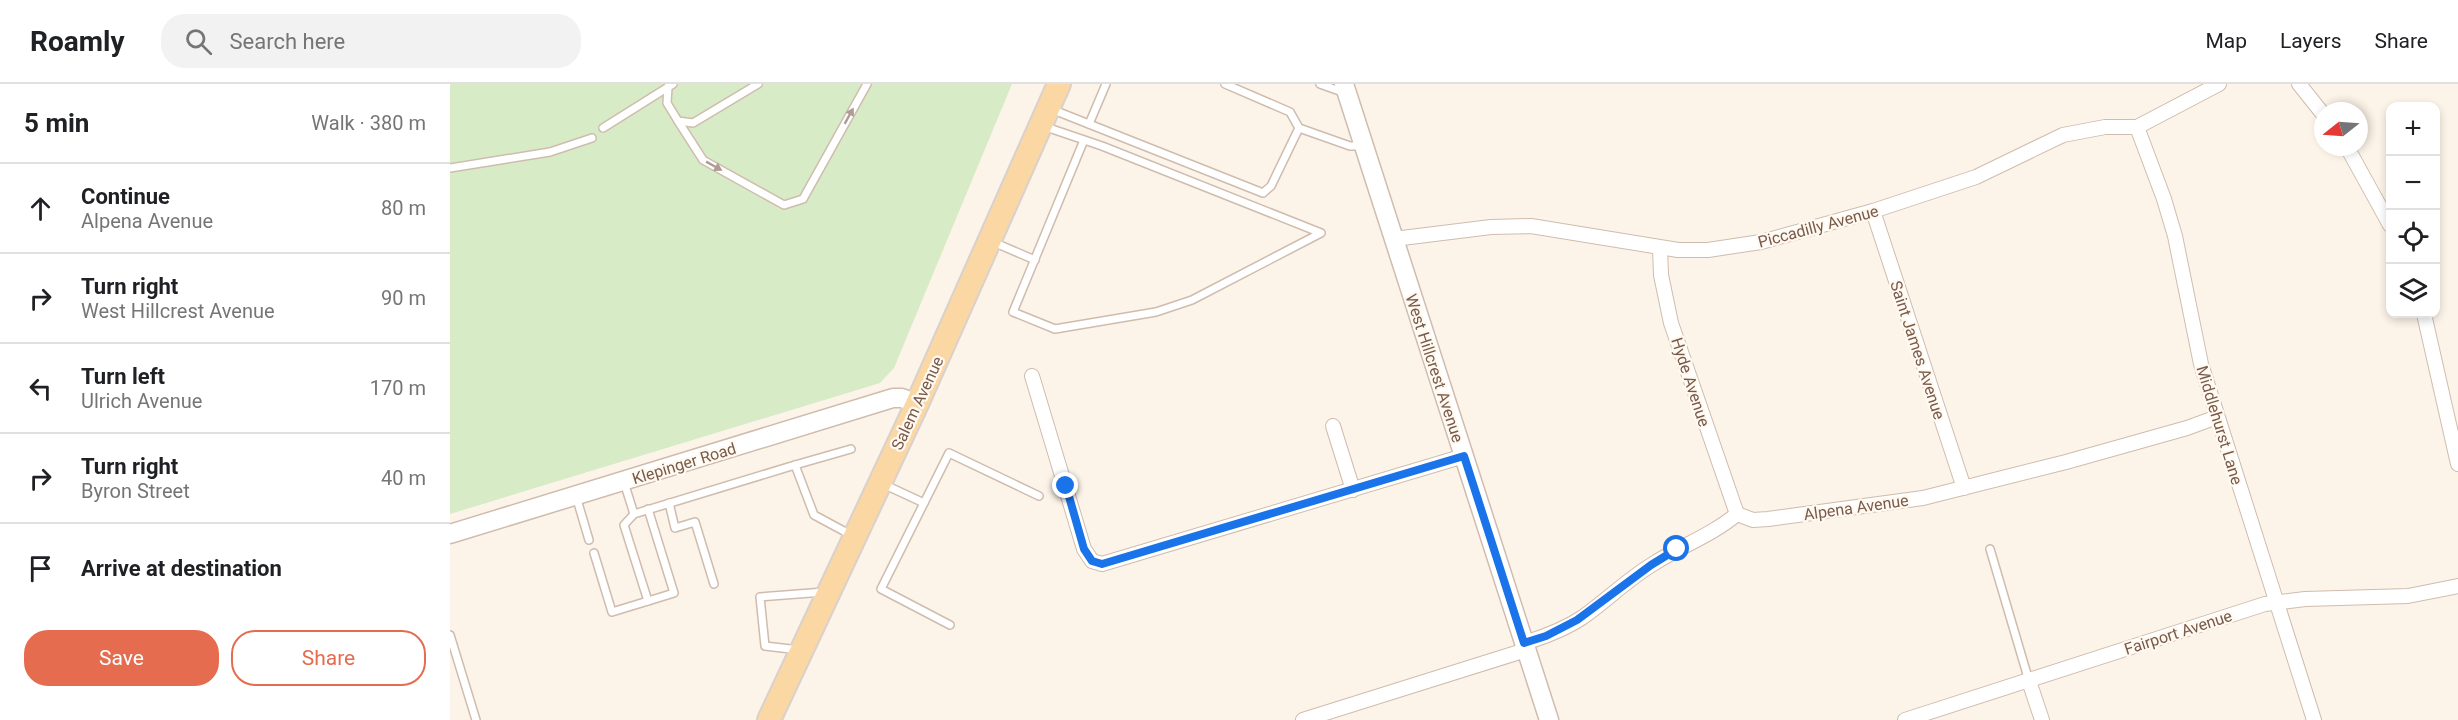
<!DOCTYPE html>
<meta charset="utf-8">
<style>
:root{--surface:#fff;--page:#f2f2f2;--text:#202124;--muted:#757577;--line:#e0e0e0;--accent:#e56c4f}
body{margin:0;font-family:Roboto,sans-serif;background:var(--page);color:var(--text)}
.controls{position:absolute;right:18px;top:18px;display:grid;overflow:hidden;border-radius:12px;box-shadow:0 3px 9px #0003}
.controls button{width:54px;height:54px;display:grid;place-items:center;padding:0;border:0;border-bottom:2px solid var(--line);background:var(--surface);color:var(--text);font:30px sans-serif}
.compass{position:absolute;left:1864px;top:18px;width:54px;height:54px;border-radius:50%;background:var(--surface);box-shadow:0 3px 9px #0003;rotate:253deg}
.stop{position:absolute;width:18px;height:18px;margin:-14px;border:4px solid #1a73e8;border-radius:50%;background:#fff}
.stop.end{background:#1a73e8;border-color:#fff;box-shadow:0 2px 6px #0008}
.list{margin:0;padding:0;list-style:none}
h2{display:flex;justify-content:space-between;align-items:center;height:78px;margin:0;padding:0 24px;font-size:26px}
h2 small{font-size:20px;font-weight:400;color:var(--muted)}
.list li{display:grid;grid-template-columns:39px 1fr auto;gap:18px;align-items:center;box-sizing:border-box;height:90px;padding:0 24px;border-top:2px solid var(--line)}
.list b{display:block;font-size:22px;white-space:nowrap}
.list p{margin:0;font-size:20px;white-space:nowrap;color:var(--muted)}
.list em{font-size:20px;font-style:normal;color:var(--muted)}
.actions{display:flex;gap:12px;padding:18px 24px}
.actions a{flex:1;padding:14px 0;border:2px solid var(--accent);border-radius:24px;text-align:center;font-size:21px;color:var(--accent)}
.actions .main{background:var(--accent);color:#fff}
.icon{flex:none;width:33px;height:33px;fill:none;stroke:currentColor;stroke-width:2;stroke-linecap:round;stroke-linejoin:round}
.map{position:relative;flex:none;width:2008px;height:636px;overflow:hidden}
header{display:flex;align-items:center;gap:36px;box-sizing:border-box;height:84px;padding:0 30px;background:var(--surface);border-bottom:2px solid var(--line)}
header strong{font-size:28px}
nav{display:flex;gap:33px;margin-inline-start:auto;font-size:21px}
.search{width:420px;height:54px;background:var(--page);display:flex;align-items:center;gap:15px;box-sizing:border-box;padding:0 21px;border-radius:24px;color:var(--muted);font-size:22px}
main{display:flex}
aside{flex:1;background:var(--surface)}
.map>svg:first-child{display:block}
.green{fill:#d7ebc7}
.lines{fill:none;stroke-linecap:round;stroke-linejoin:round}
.service-casing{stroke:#cfbcae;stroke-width:10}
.minor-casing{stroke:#cfbcae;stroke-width:16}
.tertiary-casing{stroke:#cfbcae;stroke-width:21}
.primary-casing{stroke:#d9d1cd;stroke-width:26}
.service{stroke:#fff;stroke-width:7}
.minor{stroke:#fff;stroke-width:14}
.tertiary{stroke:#fff;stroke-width:18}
.primary{stroke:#fad7a3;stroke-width:22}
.oneway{fill:#ae9c94}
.route{stroke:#1a73e8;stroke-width:8}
.labels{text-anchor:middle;stroke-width:4.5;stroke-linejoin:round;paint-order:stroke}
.street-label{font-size:16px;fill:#785a4c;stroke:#fff9f0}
</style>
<header>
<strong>Roamly</strong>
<div class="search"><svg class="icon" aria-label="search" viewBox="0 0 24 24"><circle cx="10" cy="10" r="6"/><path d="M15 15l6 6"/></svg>Search here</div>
<nav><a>Map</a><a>Layers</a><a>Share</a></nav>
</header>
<main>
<aside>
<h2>5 min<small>Walk · 380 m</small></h2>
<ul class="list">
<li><svg class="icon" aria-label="ahead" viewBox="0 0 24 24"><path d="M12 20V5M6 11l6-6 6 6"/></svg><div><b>Continue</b><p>Alpena Avenue</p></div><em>80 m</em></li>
<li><svg class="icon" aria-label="right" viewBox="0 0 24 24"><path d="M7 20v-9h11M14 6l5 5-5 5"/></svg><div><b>Turn right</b><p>West Hillcrest Avenue</p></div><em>90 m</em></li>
<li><svg class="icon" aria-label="left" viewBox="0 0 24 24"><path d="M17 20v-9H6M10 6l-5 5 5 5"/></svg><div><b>Turn left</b><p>Ulrich Avenue</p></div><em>170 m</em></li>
<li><svg class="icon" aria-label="right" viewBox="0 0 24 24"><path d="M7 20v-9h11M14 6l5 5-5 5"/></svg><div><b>Turn right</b><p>Byron Street</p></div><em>40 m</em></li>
<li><svg class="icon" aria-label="arrive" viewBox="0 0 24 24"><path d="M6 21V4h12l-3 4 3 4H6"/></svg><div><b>Arrive at destination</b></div></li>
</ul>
<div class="actions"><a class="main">Save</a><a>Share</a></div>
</aside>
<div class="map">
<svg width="2008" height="636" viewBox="0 0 2008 636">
<rect width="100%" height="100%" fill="#fdf4e9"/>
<path class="green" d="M 0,0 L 562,0 L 444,284 L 430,299 L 0,430 Z"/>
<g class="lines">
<g class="service-casing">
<g id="service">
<path d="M 870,0 L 895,9"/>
<path d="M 218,3 L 217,19 L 228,37 L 243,39 L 308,0"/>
<path d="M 601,25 L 813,109 L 821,102 L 849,44 L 840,28 L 775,0"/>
<path d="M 228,37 L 253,76 L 334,121 L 353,115 L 417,0"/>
<path d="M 639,40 L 656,0"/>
<path d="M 593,42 L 652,62 L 871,149 L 742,216 L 706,228 L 605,245 L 563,228 L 634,56"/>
<path d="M 153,44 L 223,0"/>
<path d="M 849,44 L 900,62 L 911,62"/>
<path d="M 0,84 L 100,68 L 142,54"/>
<path d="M 543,158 L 585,176"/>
<path d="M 401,365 L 345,381 L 364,431 L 403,452"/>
<path d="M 174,398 L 184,430 L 345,381"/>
<path d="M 433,400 L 474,419 L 499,369 L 589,412"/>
<path d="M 126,412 L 139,456"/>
<path d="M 219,419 L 225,444 L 245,438 L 264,500"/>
<path d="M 474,419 L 431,505 L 500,541"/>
<path d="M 198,425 L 224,509 L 198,517"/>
<path d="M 1540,465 L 1579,597"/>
<path d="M 144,469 L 162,528 L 198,517 L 174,441 L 184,430"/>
<path d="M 0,551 L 26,636"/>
<path d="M 349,566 L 315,562 L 310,513 L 374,508"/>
</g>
</g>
<g class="minor-casing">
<g id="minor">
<path d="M 1849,0 L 1873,30"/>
<path d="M 1687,43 L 1714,115 L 1725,152 L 1751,280 L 1864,636"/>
<path d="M 1897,63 L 1940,141"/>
<path d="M 1423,127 L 1514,404"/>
<path d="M 944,155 L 1041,143 L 1081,142 L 1228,166 L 1258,166 L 1311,158 L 1423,127 L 1526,93 L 1613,51 L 1655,43 L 1687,43 L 1769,0"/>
<path d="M 1210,164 L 1211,191 L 1221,239 L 1287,430"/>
<path d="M 1974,230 L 2008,380"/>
<path d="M 582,292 L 634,465 L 642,477 L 652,480 L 1014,372"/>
<path d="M 883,342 L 903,406"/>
<path d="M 1287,430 L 1303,436 L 1318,435 L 1473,414 L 1616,378 L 1737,344 L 1767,333"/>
<path d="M 1074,559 C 1094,553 1115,545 1133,533 C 1157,516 1178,495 1203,480 C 1231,462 1262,451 1287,430"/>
<path d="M 1579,597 L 1592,636"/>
<path d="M 853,636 L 1076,566"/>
<path d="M 1455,636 L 1815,520 L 1855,515 L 1958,512 L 2008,502"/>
</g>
</g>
<g class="tertiary-casing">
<g id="tertiary">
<path d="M 894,0 L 1099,636"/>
<path d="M 0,450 L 443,314 L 452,314 L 467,320"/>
</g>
</g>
<g class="primary-casing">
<path id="primary" d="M 319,636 L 467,320 L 609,0"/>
</g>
<use href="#service" class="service"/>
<use href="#minor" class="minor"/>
<use href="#tertiary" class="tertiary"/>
<use href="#primary" class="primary"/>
</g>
<defs><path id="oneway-solid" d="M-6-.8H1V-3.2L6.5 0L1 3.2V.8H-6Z" transform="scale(1.5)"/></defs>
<g class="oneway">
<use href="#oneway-solid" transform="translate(399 32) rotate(-61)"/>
<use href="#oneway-solid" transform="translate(264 82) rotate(29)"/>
</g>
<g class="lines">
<path class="route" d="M 616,402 L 634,465 L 642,477 L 652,480 L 1014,372 L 1074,559 L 1096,552 L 1127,536 L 1201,481 L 1227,465"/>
</g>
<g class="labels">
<g class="street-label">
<text transform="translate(1368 142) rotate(-15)" y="6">Piccadilly Avenue</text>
<text transform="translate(1468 266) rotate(72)" y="6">Saint James Avenue</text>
<text transform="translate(985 284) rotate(72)" y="6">West Hillcrest Avenue</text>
<text transform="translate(1241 298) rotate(72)" y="6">Hyde Avenue</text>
<text transform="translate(467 319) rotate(-65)" y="6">Salem Avenue</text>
<text transform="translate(1770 341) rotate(73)" y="6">Middlehurst Lane</text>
<text transform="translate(234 379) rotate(-17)" y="6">Klepinger Road</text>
<text transform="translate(1406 423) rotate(-8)" y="6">Alpena Avenue</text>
<text transform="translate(1728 548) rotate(-18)" y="6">Fairport Avenue</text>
</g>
</g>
</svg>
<div class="controls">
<button>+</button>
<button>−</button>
<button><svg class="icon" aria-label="locate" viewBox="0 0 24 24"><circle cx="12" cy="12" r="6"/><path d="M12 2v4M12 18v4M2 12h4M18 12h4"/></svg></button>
<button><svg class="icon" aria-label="layers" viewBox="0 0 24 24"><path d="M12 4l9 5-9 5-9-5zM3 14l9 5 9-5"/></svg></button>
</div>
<svg class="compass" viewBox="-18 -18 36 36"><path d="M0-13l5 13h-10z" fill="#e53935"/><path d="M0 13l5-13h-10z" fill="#757577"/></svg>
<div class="stop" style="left:1227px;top:465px"></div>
<div class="stop end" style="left:616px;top:402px"></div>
</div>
</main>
